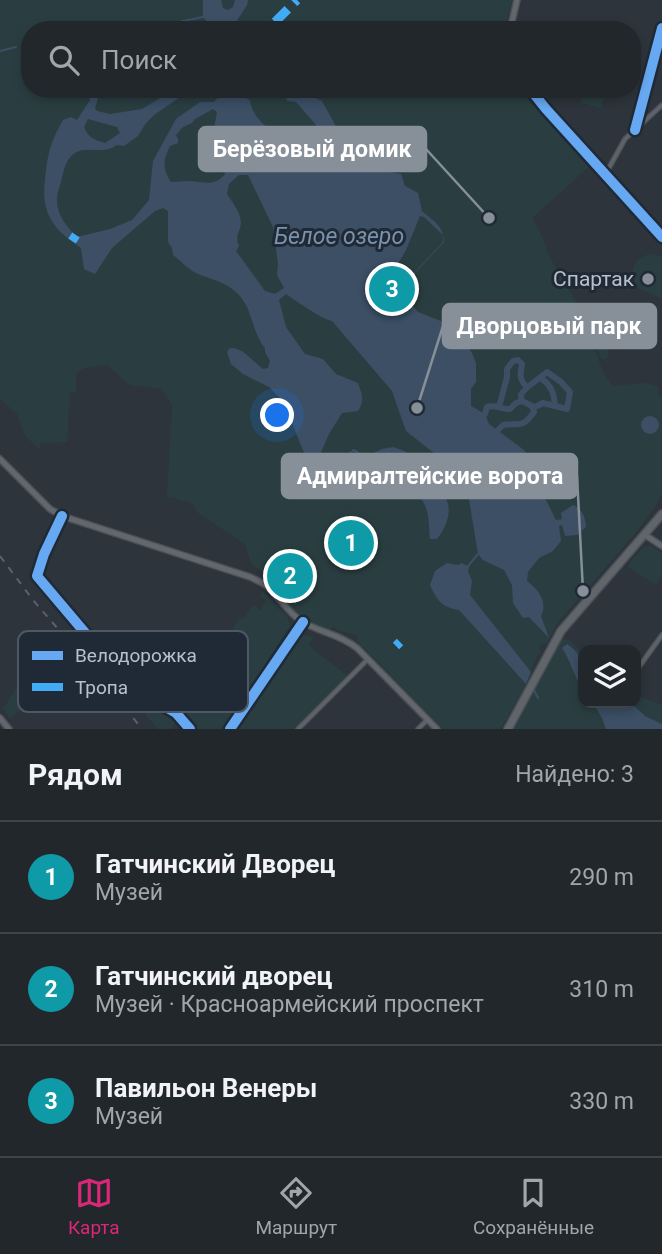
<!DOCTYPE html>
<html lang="ru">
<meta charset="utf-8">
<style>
:root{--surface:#22272c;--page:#2a2f34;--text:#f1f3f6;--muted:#a2a5a9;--line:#3f4448;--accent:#db2777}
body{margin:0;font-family:Roboto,sans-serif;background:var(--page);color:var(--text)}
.controls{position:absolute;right:21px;bottom:21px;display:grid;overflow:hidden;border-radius:14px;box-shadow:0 4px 10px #0003}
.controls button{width:63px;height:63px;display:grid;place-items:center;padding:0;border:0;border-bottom:2px solid var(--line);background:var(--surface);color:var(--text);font:35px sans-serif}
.you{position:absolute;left:278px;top:416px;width:24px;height:24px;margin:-18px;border:5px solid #fff;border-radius:50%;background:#1a73e8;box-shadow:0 0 0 10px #1a73e833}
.badge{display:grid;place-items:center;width:46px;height:46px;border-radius:50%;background:var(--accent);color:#fff;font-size:23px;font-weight:700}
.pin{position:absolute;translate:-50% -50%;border:4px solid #fff;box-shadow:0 2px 7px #0006}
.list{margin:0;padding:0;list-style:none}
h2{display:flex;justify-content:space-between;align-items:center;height:91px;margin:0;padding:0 28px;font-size:30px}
h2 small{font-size:23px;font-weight:400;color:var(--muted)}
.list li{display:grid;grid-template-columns:46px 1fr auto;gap:21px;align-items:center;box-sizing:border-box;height:112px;padding:0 28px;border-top:2px solid var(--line)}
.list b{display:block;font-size:26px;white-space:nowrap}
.list p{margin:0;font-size:23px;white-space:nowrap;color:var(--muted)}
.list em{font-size:23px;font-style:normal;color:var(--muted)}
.icon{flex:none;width:38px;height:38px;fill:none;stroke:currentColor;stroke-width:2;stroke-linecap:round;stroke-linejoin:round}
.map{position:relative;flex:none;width:662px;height:729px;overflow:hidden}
.search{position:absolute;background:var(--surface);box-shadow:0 4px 10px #0003;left:21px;right:21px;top:21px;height:77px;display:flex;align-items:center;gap:18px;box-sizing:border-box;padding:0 24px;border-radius:28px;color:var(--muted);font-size:26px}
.sheet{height:427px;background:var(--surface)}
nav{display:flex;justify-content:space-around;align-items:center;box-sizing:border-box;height:98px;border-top:2px solid var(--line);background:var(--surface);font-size:19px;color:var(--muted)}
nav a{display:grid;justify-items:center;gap:4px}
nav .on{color:var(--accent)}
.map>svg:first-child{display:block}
.green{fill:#2a3e41}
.water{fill:#3c4f65;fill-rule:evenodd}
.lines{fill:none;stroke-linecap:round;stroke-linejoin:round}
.stream{stroke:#3c4f65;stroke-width:2}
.river{stroke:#3c4f65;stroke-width:6}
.street-casing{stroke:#4b5055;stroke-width:6}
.secondary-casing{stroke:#4b5055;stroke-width:8}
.primary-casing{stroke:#4b5058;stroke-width:10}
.street{stroke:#5e6269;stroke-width:3.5}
.secondary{stroke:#62666d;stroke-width:5}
.primary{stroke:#60656a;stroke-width:7}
.rail{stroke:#5c6166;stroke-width:2;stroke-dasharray:7 7;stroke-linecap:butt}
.quiet{stroke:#42abf6;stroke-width:9;stroke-dasharray:18 9;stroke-linecap:butt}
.cycleway-casing{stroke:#202a36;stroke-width:15}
.cycleway{stroke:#66a8f1;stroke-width:10}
.poi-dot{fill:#878f99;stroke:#202a36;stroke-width:2.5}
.labels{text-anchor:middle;stroke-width:6;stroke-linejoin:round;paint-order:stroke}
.poi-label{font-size:21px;fill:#b8c0cb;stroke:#202a36;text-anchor:end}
.water-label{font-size:23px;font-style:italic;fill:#7a92ac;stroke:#202a36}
.key{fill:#202a36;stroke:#4e5763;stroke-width:2}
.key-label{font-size:19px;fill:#b8c0cb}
.leader{fill:none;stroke:#878f99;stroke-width:2.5}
.callout-dot{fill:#878f99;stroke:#202a36;stroke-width:2.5}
.callout{fill:#878f99;stroke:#878f99;stroke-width:2.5}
.callout-label{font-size:23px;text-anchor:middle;font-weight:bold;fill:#fff}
</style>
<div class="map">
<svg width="662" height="729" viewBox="0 0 662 729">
<rect width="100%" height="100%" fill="#2d343b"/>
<g class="green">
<path d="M 0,0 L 513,0 L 506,22 L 505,30 L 30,30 L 30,89 L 526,89 L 592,164 L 532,218 L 543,238 L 548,254 L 581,310 L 603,372 L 613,386 L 645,383 L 658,386 L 658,396 L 662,397 L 662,493 L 658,502 L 639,529 L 558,622 L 547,643 L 541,645 L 539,649 L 541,652 C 532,661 532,671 527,682 C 519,698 509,714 501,729 L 443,729 L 356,640 L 357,636 C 350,631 341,634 334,627 L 331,628 L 329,631 L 317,626 L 292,609 L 286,602 L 276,580 L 252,565 L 245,544 L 198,513 L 192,503 L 167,497 L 172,405 L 162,389 L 130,385 L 107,365 L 84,368 L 76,373 L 76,393 L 70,392 L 67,442 L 41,443 L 39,449 L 25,436 L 17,414 L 0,399 Z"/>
<path d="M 585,89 L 606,91 L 601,108 L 581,103 Z"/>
<path d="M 651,254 L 662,257 L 662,299 L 638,288 C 628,273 633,257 651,254 Z"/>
<path d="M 598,320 L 606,321 L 607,322 L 608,356 L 606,359 L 601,359 L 595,342 L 594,324 Z"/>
<path d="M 651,546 L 662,553 L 662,575 L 656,585 L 627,566 L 644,547 Z"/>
<path d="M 263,591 L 288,618 L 290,626 L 224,729 L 195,729 L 183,715 L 239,618 L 241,619 L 245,617 L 253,605 L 260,610 L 266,602 L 259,595 Z"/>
<path d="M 303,635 L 314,637 L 309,644 L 311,648 L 348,676 L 294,729 L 238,729 L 299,638 Z"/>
<path d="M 564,639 L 571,641 L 583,655 L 583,703 L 636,703 L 636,695 L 662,705 L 662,729 L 514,729 L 560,642 Z"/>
<path d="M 27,672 L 43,692 L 10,718 L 3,709 Z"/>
<path d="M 123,682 L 130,689 L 177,721 L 171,729 L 158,729 L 147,717 L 138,699 L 121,684 Z"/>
</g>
<g class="water">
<path d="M 203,0 L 221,0 L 223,8 L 228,10 L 233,7 L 235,0 L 248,0 L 247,5 L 231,30 L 218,30 L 203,18 Z"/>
<path d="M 85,89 L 101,89 L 95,108 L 97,111 L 110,114 L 142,109 L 175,89 L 192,89 L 154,115 L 146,123 L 138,136 L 124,146 L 117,145 C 101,156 89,145 75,153 C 66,159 65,167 62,177 C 61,184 57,192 57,199 C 56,214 67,227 77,237 L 110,229 L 132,220 L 149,200 L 153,161 L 176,119 L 200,102 L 214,102 L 226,89 L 243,89 L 246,98 L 250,100 C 251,112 262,126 274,131 C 283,135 293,135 302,139 L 314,133 L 313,130 L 316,125 L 296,102 L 287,101 L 286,95 L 277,89 L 295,89 L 322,101 L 350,152 L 373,169 L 401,174 L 405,186 L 418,193 L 422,211 C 433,221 444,226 444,242 L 400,289 L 418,312 L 446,323 L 466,344 L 472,353 L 476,363 L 476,382 L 471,389 L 471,406 L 485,414 L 489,424 L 524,450 L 538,473 L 544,496 L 556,520 L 562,519 L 561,513 L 573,505 C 583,509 585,517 586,527 L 577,535 L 565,536 L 562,525 L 559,526 L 561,541 L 553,551 L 539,558 L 528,572 L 527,581 C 539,590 548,602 541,616 L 549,638 L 529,617 L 523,618 L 513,603 L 512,585 L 504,570 L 483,560 L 478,554 L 468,493 L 439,457 L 406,431 L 392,391 L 332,321 C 323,320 296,301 286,294 L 279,300 L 286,327 L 305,354 L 323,359 L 336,374 L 358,383 C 362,394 365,401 358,411 L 342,413 L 329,434 L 318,459 L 323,467 L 333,466 L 353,450 L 351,462 L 343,477 L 329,482 L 311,470 L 283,401 L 269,387 L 243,374 L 231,364 L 227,352 L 230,348 C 244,348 252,361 263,369 L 268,368 L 270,361 L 265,352 L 265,348 C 252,333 253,309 238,294 C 224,280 210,280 194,272 C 187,268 180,260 173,255 L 172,248 L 168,242 L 168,211 L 163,208 L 155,211 L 112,248 L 95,274 L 84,269 L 81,248 C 73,242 62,235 56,227 C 44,211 43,198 45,179 C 48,152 50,144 63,120 L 71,117 L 77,120 L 90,100 ZM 213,109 L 217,112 L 214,128 L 216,144 L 225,174 C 215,187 204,182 190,181 C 184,181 178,182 171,182 C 162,168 163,160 170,146 L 178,143 L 178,139 L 176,135 L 183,127 L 192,123 L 195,119 ZM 88,119 L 117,127 L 120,133 L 105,143 C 94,140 88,137 84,127 ZM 325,136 L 332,138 L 350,157 L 347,162 L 334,161 L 323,146 ZM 239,175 L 248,175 L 273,227 L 278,264 L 277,275 L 284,288 L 275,294 L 265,291 L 236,251 L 239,246 C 234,234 241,232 241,222 C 240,211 232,202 227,194 L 229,184 ZM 420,216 L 424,217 L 443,235 L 443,242 L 400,288 L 397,288 L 393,294 L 390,295 L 387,291 L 391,285 L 391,276 L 406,250 ZM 514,467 L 518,468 L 519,478 L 526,486 L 520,492 L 512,488 C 509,480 508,474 514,467 Z"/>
<circle cx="650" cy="425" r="9"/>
<path d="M 393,447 C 409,452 429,462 439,477 C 441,482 441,489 443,493 C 445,497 447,500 448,504 C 451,515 444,531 437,539 L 430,539 C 428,522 431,507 416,493 C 411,490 405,488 401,484 C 398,481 396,475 392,471 C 381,461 370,460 356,460 L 357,452 L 369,455 L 382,449 Z"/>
<path d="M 447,563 L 458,565 L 462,563 L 469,567 L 468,571 L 472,581 L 470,595 L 531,672 L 526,684 L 459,610 C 441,607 437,600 430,585 L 435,571 Z"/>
<path d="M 567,644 C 587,658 583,668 583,690 C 574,677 571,661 562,648 Z"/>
<path d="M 593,703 L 631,703 L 645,716 L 662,724 L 662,729 L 606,729 L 602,718 Z"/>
</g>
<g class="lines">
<g class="stream">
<path d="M 159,30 L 183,21 L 203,17"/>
<path d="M 0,51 L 16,47"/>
<path d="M 353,450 L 357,452"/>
<path d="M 468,566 L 478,554"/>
<path d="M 534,690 L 538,698"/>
</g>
<g class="river">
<path d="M 540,378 C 551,384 554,393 555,406"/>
<path d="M 522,401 C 521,399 521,397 521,395 C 522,390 542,376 547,372 L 561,382 L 570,392 L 567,409 L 543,403 L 533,408"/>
<path d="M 499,407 L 507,377 L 507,369 L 513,361 L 518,360 L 522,364 C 520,374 519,380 527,387"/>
<path d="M 485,414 L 487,407 C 496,404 502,410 510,409 L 516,403 L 522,401 L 532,406 L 534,412 C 521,430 520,422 503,425 L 497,431"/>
</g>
<g class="street-casing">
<g id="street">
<path d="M 635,130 L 662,28"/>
<path d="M 605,175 L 625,139 L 662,105"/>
<path d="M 62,516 L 44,554 L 37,576 L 125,680 L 135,689 L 176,713 L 190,729"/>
<path d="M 636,671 L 662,635"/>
<path d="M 230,729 L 303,622"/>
<path d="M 298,729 L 368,659"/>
<path d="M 418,729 L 427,720"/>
</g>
</g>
<g class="secondary-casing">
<g id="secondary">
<path d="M 510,30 L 517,0"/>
<path d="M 530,89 L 546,109 L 662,237"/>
<path d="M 0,459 L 50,509 L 62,516 L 250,577 C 256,580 264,583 269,588 C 281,599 288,612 301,621 C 318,632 340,634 357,648 L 437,729"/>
<path d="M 645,535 L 662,546"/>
<path d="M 0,718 L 9,729"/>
</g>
</g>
<g class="primary-casing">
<path id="primary" d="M 508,729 L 561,631 L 662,514"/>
</g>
<use href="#street" class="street"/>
<use href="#secondary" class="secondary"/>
<use href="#primary" class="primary"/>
<path class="rail" d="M 0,556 L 33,600 L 115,695 L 142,729"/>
<g class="quiet">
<path d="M 275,22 L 297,0"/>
<path d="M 72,241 L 76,235"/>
<path d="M 396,646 L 400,642"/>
</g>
<g class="cycleway-casing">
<g id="cycleway">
<path d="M 530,89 L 546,109 L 662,237"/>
<path d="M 635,130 L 662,28"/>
<path d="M 62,516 L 44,554 L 37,576 L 125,680 L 135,689 L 176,713 L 190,729"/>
<path d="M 230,729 L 303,622"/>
</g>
</g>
<use href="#cycleway" class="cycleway"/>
</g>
<circle class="poi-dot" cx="648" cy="279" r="7"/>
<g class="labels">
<g class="poi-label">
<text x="634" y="286">Спартак</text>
</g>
<g class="water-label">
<text x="339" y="244">Белое озеро</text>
</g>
</g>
<rect x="18" y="631" width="230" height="81" rx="10" class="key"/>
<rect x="32" y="651" width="31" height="9" fill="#66a8f1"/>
<rect x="32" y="683" width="31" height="8" fill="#42abf6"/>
<g class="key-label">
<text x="75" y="662">Велодорожка</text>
<text x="75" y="694">Тропа</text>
</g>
<path class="leader" d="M489 218L426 149M417 408L443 326M583 591L577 476"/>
<g class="callout-dot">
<circle cx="489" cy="218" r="7"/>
<circle cx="417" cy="408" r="7"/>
<circle cx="583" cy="591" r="7"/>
</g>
<g class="callout">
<rect x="199" y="127" width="227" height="44" rx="7"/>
<rect x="443" y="304" width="213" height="44" rx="7"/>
<rect x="282" y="454" width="295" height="44" rx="7"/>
</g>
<g class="callout-label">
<text x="312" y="157">Берёзовый домик</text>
<text x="549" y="334">Дворцовый парк</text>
<text x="430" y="484">Адмиралтейские ворота</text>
</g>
</svg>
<div class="controls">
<button><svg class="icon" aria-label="layers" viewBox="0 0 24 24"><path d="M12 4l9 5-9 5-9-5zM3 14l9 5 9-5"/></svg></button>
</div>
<div class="you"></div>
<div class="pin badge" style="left:351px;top:543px;background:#0f9aa8">1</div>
<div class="pin badge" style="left:290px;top:576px;background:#0f9aa8">2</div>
<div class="pin badge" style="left:392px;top:289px;background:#0f9aa8">3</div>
<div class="search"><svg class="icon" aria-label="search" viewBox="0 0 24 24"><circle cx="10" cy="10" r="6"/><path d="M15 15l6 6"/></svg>Поиск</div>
</div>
<section class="sheet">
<h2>Рядом<small>Найдено: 3</small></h2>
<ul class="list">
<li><span class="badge" style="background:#0f9aa8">1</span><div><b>Гатчинский Дворец</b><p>Музей</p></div><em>290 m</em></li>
<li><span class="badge" style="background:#0f9aa8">2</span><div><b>Гатчинский дворец</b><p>Музей · Красноармейский проспект</p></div><em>310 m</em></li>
<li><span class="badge" style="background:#0f9aa8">3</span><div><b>Павильон Венеры</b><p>Музей</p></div><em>330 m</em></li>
</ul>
</section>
<nav>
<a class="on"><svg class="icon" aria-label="map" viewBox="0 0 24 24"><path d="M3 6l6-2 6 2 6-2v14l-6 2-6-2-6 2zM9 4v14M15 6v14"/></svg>Карта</a>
<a><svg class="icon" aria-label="directions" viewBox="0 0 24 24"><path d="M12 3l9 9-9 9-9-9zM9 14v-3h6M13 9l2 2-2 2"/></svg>Маршрут</a>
<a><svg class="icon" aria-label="saved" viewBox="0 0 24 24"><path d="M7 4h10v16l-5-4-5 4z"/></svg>Сохранённые</a>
</nav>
